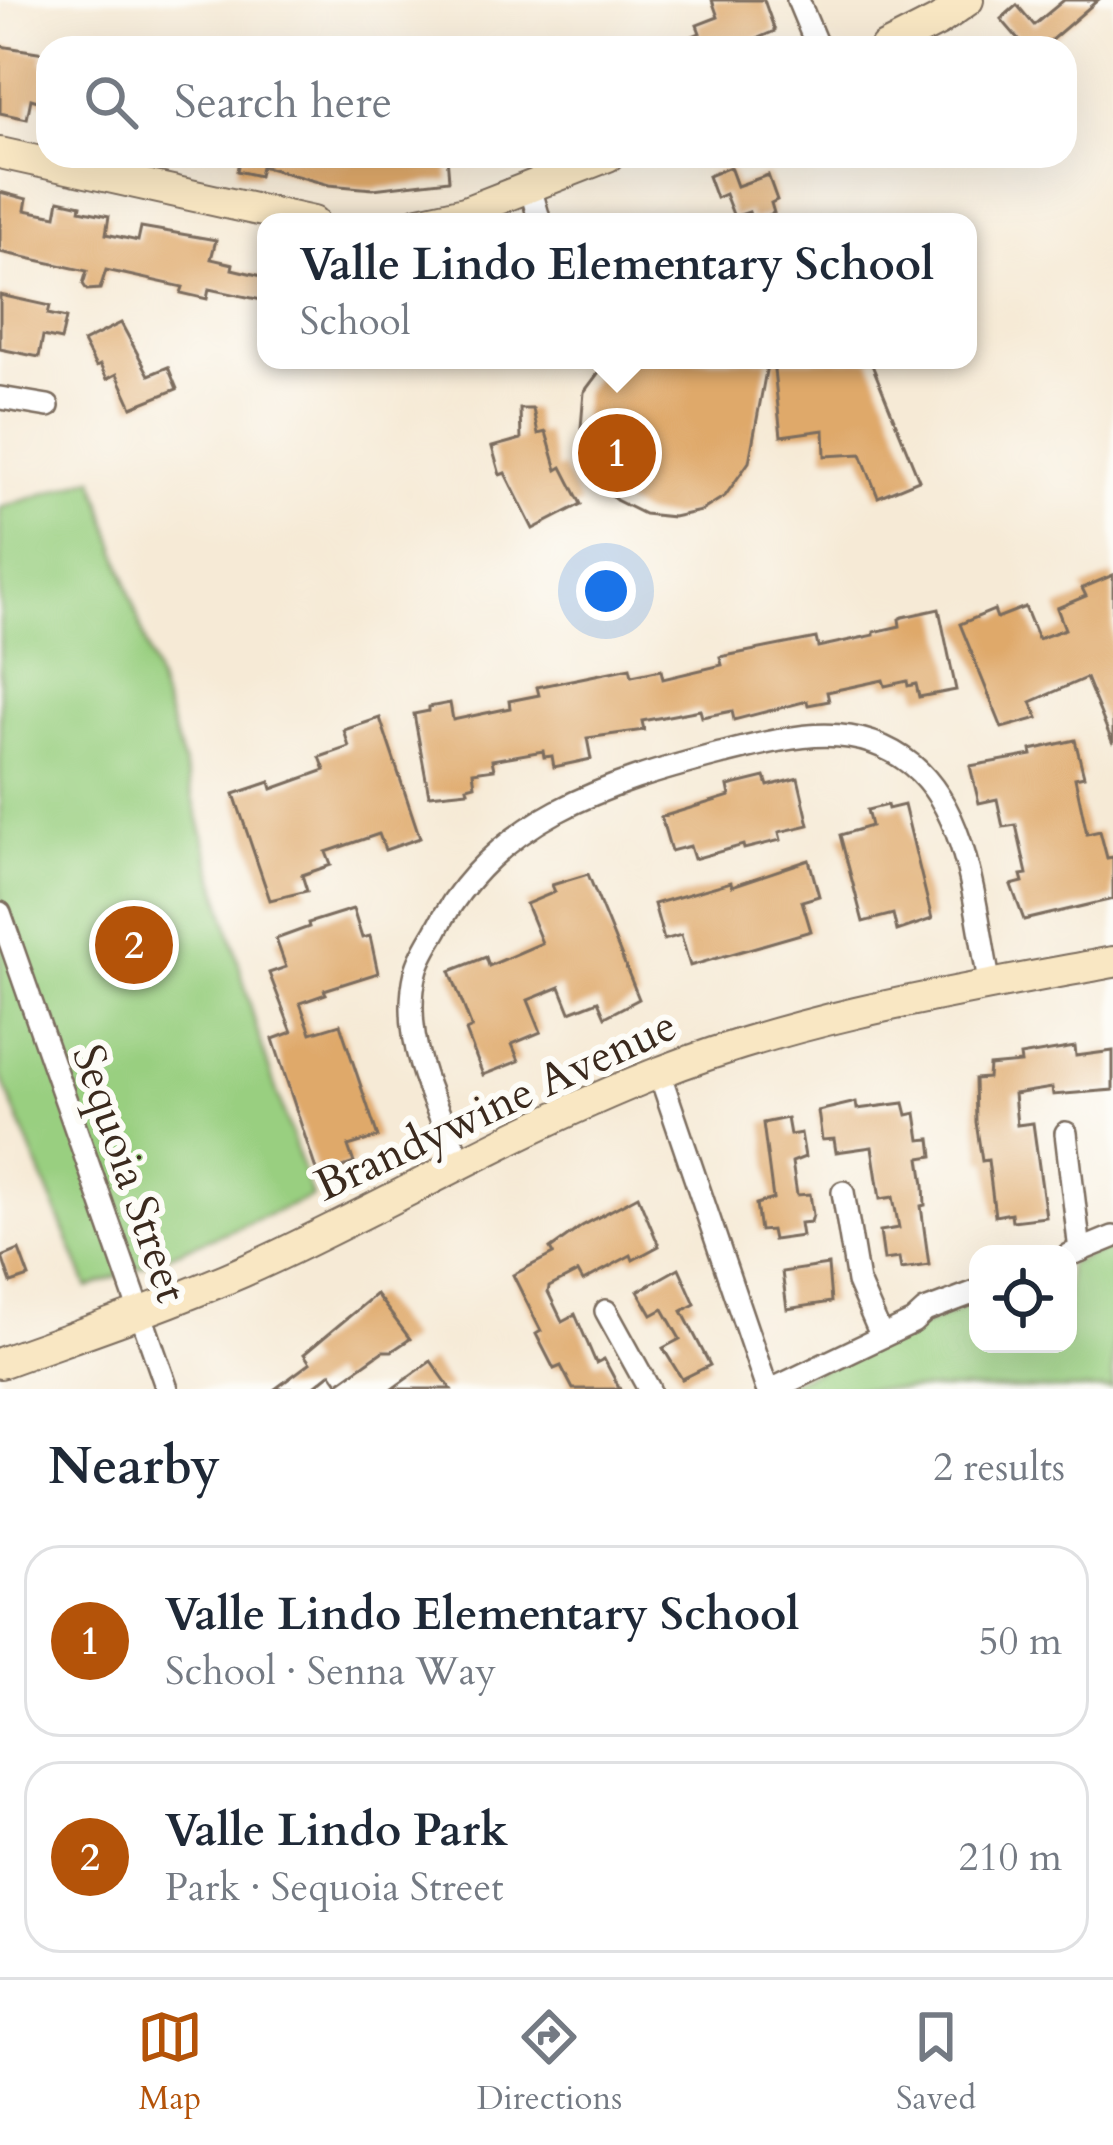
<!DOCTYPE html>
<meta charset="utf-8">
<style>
:root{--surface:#fff;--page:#f6f6f7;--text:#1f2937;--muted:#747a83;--line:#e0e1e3;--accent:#b45309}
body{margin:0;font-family:Cardo,serif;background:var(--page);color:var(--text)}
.controls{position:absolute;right:36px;bottom:36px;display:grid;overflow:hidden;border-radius:24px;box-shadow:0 12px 48px #0002}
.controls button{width:108px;height:108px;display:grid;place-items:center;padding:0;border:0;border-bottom:3px solid var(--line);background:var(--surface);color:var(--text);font:60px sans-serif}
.you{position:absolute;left:606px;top:591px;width:42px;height:42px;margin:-30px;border:9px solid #fff;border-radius:50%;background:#1a73e8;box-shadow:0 0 0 18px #1a73e833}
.badge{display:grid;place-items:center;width:78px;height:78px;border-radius:50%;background:var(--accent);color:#fff;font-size:39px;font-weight:700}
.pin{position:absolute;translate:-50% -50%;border:6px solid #fff;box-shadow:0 3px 12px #0006}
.popup{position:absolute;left:257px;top:213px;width:720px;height:156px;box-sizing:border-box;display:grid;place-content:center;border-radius:24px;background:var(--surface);filter:drop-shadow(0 3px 9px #0005);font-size:39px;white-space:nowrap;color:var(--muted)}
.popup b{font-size:45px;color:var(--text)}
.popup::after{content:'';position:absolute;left:50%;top:100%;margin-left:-24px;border:24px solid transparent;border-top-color:var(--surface)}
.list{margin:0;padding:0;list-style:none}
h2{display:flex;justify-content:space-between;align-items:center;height:156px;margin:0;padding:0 48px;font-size:51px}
h2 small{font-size:39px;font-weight:400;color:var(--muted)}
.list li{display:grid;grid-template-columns:78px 1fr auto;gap:36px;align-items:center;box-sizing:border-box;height:192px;margin:0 24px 24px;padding:0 24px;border:3px solid var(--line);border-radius:36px}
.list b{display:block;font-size:45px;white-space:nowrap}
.list p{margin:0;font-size:39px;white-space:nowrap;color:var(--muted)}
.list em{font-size:39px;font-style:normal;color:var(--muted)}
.icon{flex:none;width:66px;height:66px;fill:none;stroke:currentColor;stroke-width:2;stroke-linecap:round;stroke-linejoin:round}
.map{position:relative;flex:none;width:1113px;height:1389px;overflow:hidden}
.search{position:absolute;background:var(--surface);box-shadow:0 12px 48px #0002;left:36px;right:36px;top:36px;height:132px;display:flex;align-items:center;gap:30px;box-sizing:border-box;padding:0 42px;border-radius:36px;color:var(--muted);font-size:45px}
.sheet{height:588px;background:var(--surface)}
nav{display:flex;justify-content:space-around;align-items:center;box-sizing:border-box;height:168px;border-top:3px solid var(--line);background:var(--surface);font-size:33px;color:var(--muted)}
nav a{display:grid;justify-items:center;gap:6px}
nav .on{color:var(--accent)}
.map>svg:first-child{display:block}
.park{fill:#99cf80;stroke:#6a7c4f;stroke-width:3}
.building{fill:#dfa96b}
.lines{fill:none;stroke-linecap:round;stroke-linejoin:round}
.street-casing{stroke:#7c6d5e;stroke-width:26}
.secondary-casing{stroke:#7c6d5e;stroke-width:34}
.street{stroke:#fff;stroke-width:21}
.secondary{stroke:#f9e7c3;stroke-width:30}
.labels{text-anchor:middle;stroke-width:12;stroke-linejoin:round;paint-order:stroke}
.street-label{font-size:45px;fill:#3b2a1e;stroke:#fdfcf7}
</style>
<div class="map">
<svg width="1113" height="1389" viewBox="0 0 1113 1389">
<rect width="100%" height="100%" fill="#fdfcf7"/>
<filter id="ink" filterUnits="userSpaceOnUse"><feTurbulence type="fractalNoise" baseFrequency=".00833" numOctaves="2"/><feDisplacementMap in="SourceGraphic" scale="24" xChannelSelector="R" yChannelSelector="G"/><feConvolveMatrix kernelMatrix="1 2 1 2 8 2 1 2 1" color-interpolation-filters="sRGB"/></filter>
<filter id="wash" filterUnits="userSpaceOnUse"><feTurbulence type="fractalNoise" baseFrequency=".004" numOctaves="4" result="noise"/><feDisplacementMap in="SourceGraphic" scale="48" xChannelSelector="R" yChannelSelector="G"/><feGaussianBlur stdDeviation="2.7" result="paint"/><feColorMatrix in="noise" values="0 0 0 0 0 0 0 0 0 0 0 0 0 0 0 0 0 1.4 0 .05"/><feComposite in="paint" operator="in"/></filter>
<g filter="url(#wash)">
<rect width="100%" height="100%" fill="#f6ead6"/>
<g class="park">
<path d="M 94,478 L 184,766 L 262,1048 L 312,1197 L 88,1288 L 0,1074 L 0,508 Z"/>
<path d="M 1113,1245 L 1113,1389 L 773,1389 L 978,1302 L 978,1344 L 1068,1344 L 1068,1264 Z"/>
</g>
<g id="blocks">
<g class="building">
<path d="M 712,0 L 764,0 L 775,31 L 751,41 L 754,48 L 665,48 L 700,33 L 697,25 L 718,17 Z"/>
<path d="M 1064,0 L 1098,0 L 1042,48 L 1026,48 L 1001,19 L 1017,5 L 1034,25 Z"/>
<path d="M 0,46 L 44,53 L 42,63 L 48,64 L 48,104 L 31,99 L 27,119 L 0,113 Z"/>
<path d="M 240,156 L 447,156 L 449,180 L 373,189 L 329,185 L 261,166 L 259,176 L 237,171 Z"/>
<path d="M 730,167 L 737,186 L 768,175 L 777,200 L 771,203 L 774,213 L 752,221 L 749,212 L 734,217 L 725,194 L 716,198 L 708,176 Z"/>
<path d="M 0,192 L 27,199 L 25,210 L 56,216 L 59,200 L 81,205 L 80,210 L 109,216 L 106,234 L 138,241 L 141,227 L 216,240 L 211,259 L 233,264 L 232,269 L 266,277 L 266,301 L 209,289 L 207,299 L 181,293 L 183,287 L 106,270 L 100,289 L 87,290 L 83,284 L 87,271 L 0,252 Z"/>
<path d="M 0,295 L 50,306 L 48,314 L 66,318 L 61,340 L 43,336 L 39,357 L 0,349 Z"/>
<path d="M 121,323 L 149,375 L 168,367 L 177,389 L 132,407 L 117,374 L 107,379 L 100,365 L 96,367 L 83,342 Z"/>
<path d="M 608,360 L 768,360 L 749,462 L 725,496 L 701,511 L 673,517 L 644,514 L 616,500 L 586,469 L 581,428 L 584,392 Z"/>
<path d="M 773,360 L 870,360 L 919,480 L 878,497 L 861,454 L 825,456 L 824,430 L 781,436 Z"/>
<path d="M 520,409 L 533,409 L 538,434 L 546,432 L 557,470 L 562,467 L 581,504 L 533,529 L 505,473 L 500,475 L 492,447 L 521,439 Z"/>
<path d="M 1113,575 L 1113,744 L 1086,678 L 1031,702 L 1038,718 L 1002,728 L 960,624 L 994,610 L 997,618 L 1025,607 L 1038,639 L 1065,629 L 1057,608 L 1086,596 L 1082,588 Z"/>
<path d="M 939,609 L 956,690 L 919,697 L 916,684 L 908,686 L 907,681 L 885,686 L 883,680 L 827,692 L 829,701 L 808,705 L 807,701 L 734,720 L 732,711 L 702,717 L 700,710 L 642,721 L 644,730 L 587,738 L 591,759 L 554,767 L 552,756 L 544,757 L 543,751 L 492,760 L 494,769 L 473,772 L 475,785 L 467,787 L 468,791 L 429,795 L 414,714 L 429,711 L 429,707 L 450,703 L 453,720 L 510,708 L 509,701 L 539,695 L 537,687 L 630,668 L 632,676 L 661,670 L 663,679 L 722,665 L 720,657 L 816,638 L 818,647 L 874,635 L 874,632 L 900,626 L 899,619 L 903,617 Z"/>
<path d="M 380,718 L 420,838 L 385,850 L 379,834 L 326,852 L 331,865 L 302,875 L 307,891 L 270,900 L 234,794 L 270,782 L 272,789 L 325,770 L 320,757 L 349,747 L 344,730 Z"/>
<path d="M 1075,740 L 1084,776 L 1075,778 L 1087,834 L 1100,831 L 1107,858 L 1113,857 L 1113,899 L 1024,920 L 1011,885 L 1023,882 L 1021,875 L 1027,874 L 1016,825 L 1003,827 L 997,799 L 979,803 L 970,766 L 1032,755 L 1031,750 Z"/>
<path d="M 765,777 L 768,786 L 798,778 L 809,825 L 779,832 L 781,840 L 744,849 L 743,845 L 694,859 L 690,846 L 671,851 L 661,817 L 730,796 L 728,786 Z"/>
<path d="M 887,805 L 888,809 L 904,805 L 932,919 L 897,931 L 893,914 L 863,922 L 840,835 L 871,826 L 867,810 Z"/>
<path d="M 809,860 L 819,896 L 802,901 L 811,931 L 690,966 L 681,935 L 664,940 L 654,904 L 731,882 L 732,886 Z"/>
<path d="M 588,874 L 639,999 L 605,1017 L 598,1001 L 570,1012 L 560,987 L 528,1000 L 541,1032 L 512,1044 L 519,1061 L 483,1075 L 466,1031 L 472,1028 L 450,971 L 486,957 L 489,966 L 542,943 L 526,904 L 555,892 L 552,885 Z"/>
<path d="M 353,909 L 362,938 L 370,936 L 378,973 L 324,990 L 326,994 L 300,1003 L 311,1033 L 340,1024 L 378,1137 L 348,1146 L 354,1163 L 318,1176 L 273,1039 L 292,1032 L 269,973 L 286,967 L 276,939 L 309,927 L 308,923 Z"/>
<path d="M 1075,1047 L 1076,1056 L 1113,1051 L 1113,1090 L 1053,1095 L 1052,1088 L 1014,1094 L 1017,1125 L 1033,1123 L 1046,1217 L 1012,1221 L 1011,1213 L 995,1216 L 988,1160 L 982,1161 L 976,1122 L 975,1079 L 988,1078 L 989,1066 L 1021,1063 L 1020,1056 Z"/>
<path d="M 856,1102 L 857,1109 L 904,1103 L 907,1115 L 916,1113 L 920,1140 L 931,1139 L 933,1156 L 920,1158 L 924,1185 L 925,1205 L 921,1206 L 929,1265 L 901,1269 L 899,1258 L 884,1260 L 880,1231 L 899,1228 L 893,1197 L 880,1199 L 872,1147 L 836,1152 L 834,1139 L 822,1140 L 818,1111 Z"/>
<path d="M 787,1118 L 790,1135 L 801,1133 L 805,1157 L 792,1162 L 797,1195 L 810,1194 L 813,1215 L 811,1222 L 800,1223 L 802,1236 L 773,1240 L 771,1230 L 760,1231 L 756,1204 L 773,1199 L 763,1123 Z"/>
<path d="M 638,1196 L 659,1246 L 633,1260 L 631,1255 L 583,1281 L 578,1272 L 549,1287 L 548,1292 L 562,1321 L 575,1314 L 596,1363 L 604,1359 L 620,1389 L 573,1389 L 561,1366 L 554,1369 L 536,1334 L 541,1331 L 513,1275 L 553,1254 L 550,1249 L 582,1226 Z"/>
<path d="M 19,1250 L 29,1277 L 11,1283 L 2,1257 Z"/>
<path d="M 828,1265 L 831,1302 L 787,1309 L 782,1272 Z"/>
<path d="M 679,1268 L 695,1304 L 682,1311 L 710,1365 L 682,1379 L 663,1348 L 680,1339 L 663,1309 L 652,1315 L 638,1291 Z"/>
<path d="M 376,1294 L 410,1339 L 392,1351 L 383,1351 L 338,1383 L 331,1373 L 311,1389 L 275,1389 L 310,1363 L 304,1354 Z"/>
<path d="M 431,1361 L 451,1389 L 392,1389 Z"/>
</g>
</g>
</g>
<g filter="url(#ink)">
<use href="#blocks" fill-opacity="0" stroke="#7c6d5e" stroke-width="3"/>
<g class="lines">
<g class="street-casing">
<g id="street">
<path d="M 798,0 L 818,48"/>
<path d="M 530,187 L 540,222"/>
<path d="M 0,398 L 48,406"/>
<path d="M 0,913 L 167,1389"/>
<path d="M 659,1072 L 767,1389"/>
<path d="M 1066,1133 L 1080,1251"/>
<path d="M 462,1163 C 434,1104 400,1039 416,972 C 419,958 429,943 436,931 C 493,819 607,783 720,754 C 786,738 853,717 912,765 C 971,814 975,915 990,985"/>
<path d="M 843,1192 L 858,1282 L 881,1335"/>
<path d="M 1069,1255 L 1113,1237"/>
<path d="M 606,1311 L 649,1389"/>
<path d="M 773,1389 L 913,1322 L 925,1311 L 978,1291"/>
</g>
</g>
<g class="secondary-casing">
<g id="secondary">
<path d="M 885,48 L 938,21 L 968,0"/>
<path d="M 0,153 L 313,222"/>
<path d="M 419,222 L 465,212 L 608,156"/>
<path d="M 0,1363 C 94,1329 189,1298 279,1255 C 405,1195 526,1125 655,1074 C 802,1016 958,991 1113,962"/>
</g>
</g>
<use href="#street" class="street"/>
<use href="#secondary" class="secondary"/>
</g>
</g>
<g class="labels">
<g class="street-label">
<text transform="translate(495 1104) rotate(-25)" y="16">Brandywine Avenue</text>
<text transform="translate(131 1173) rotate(71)" y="16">Sequoia Street</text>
</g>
</g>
</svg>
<div class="controls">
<button><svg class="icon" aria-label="locate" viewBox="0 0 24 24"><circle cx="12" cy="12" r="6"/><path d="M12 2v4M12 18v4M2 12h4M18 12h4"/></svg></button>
</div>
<div class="you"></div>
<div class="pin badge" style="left:617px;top:453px">1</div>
<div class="popup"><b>Valle Lindo Elementary School</b>School</div>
<div class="pin badge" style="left:134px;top:945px">2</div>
<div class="search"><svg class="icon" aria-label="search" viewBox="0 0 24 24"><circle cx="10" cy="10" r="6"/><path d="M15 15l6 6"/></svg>Search here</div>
</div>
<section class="sheet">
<h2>Nearby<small>2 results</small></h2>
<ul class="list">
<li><span class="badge">1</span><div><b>Valle Lindo Elementary School</b><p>School · Senna Way</p></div><em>50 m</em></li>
<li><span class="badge">2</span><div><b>Valle Lindo Park</b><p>Park · Sequoia Street</p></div><em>210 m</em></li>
</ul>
</section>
<nav>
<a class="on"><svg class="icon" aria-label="map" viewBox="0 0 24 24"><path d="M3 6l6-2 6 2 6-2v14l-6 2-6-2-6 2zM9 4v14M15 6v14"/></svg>Map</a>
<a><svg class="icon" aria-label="directions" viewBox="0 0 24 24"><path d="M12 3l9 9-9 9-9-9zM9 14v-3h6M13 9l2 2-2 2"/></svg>Directions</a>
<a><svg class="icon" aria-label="saved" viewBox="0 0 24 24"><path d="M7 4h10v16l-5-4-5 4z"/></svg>Saved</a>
</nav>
